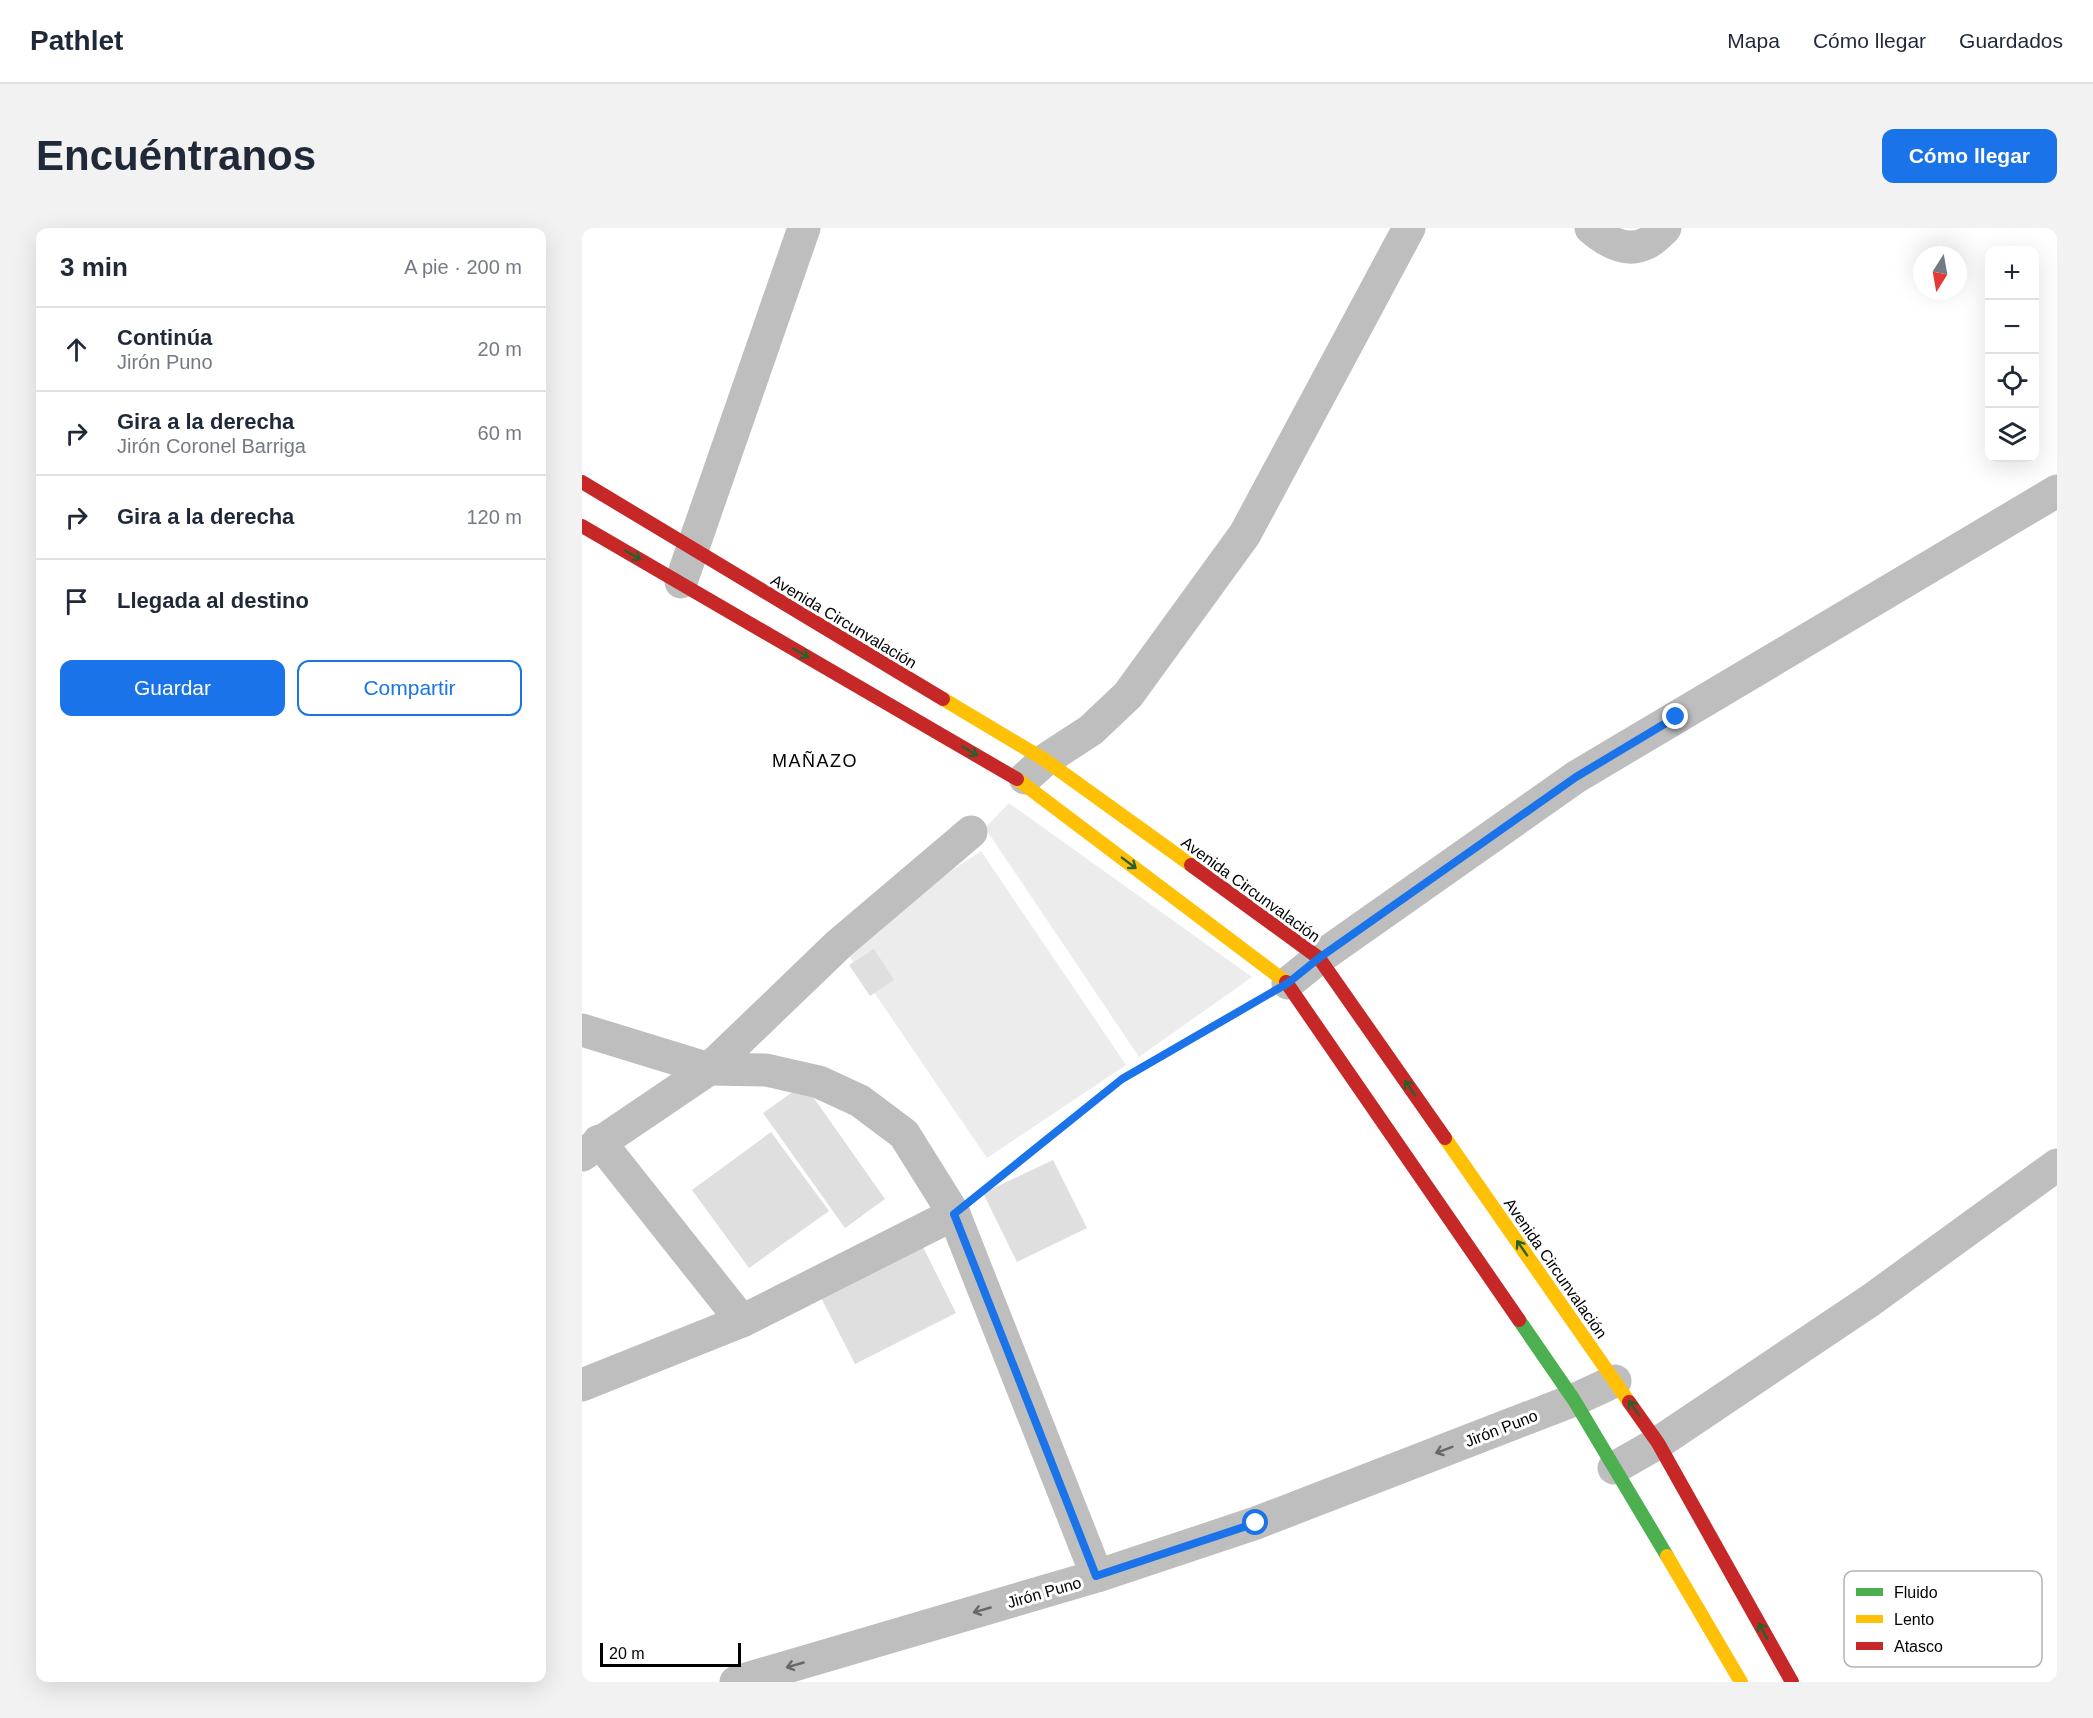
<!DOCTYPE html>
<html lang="es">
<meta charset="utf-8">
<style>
:root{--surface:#fff;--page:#f2f2f3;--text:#1f2937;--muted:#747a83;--line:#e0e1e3;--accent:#1a73e8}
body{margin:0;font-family:Helvetica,sans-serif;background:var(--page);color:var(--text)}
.controls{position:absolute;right:18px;top:18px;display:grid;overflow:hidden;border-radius:12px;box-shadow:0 6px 24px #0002}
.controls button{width:54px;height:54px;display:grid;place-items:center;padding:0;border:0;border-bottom:2px solid var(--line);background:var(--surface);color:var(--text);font:30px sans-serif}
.compass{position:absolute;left:1331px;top:18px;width:54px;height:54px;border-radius:50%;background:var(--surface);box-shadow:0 6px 24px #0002;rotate:191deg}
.scale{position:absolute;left:18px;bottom:15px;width:141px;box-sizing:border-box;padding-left:6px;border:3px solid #000;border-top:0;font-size:16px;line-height:21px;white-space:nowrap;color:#000;-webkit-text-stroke:4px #fff;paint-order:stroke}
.stop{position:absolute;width:18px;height:18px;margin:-14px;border:4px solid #1a73e8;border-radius:50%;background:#fff}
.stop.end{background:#1a73e8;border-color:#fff;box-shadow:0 2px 6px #0008}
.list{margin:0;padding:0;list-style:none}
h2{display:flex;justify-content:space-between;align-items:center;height:78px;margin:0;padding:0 24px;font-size:26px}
h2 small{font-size:20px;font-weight:400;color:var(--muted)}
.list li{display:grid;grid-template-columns:39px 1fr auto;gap:18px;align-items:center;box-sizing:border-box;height:84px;padding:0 24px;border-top:2px solid var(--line)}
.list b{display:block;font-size:22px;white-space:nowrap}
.list p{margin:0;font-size:20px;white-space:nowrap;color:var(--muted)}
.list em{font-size:20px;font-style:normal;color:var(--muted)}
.actions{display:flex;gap:12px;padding:18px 24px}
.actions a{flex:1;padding:14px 0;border:2px solid var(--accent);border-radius:12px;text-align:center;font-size:21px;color:var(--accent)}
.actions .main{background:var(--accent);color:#fff}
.icon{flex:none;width:33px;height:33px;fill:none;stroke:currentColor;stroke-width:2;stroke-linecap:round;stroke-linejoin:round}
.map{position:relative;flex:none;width:1475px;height:1454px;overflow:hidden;border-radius:12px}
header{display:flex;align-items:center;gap:36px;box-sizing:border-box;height:84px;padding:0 30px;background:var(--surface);border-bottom:2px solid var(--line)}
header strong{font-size:28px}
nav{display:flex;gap:33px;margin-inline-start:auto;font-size:21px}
.intro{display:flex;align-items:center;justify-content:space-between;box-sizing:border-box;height:144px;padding:0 36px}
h1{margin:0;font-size:42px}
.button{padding:15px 27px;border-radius:12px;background:var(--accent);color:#fff;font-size:21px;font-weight:700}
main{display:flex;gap:36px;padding:0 36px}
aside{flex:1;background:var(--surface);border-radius:12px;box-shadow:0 6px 24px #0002}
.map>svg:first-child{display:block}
.green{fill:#ececec}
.building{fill:#dfdfdf}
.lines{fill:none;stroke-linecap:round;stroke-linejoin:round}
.path{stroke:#b9b9b9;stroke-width:4;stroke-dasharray:1.5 3;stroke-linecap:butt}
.street{stroke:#bebebe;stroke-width:33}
.fast{stroke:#4caf50;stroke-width:14}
.slow{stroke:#ffc107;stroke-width:14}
.jam{stroke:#c62828;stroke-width:14}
.oneway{stroke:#2a602c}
.oneway2{stroke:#686868}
.route{stroke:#1a73e8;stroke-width:8}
.labels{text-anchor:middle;stroke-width:6;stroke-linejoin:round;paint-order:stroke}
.street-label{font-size:16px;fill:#000;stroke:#fff}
.neighbourhood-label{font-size:18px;letter-spacing:1.5px;fill:#000;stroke:#fff}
.key{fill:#fff;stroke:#b2b2b2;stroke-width:1.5}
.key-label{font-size:16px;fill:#000}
</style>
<header>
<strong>Pathlet</strong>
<nav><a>Mapa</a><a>Cómo llegar</a><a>Guardados</a></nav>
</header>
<div class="intro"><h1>Encuéntranos</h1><a class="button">Cómo llegar</a></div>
<main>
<aside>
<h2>3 min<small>A pie · 200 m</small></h2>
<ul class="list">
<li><svg class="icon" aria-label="ahead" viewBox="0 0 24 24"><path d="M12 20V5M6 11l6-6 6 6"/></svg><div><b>Continúa</b><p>Jirón Puno</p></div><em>20 m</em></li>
<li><svg class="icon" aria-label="right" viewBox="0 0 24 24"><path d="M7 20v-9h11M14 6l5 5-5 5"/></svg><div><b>Gira a la derecha</b><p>Jirón Coronel Barriga</p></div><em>60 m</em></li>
<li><svg class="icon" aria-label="right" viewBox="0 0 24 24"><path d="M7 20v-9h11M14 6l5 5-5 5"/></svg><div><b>Gira a la derecha</b></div><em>120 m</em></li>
<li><svg class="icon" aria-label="arrive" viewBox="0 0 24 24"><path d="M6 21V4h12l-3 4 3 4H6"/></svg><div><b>Llegada al destino</b></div></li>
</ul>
<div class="actions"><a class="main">Guardar</a><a>Compartir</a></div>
</aside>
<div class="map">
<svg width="1475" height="1454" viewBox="0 0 1475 1454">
<rect width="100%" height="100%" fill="#fff"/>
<g class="green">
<path d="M 427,575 L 670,749 L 557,829 L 403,600 Z"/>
<path d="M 399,623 L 544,837 L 405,930 L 259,716 Z"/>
</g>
<g class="building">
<path d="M 292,721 L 312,752 L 288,768 L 267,737 Z"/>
<path d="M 222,856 L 303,971 L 263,1000 L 181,885 Z"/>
<path d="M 189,904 L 247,983 L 167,1040 L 110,962 Z"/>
<path d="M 471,932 L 505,1000 L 435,1034 L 401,965 Z"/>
<path d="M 339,1015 L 374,1085 L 273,1136 L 237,1066 Z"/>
</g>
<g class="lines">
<path class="path" d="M 403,961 L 540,851 L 667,777"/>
<g class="street">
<path d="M 1009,0 C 1024,13 1044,26 1065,15 C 1071,12 1078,5 1083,0"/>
<path d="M 99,354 L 222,0"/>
<path d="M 443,550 L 463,532 L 509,502 L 546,467 L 663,306 L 827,0"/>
<path d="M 706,755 L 737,730 L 994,549 L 1475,263"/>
<path d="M 0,802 L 127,841 L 184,842 L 237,854 L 278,873 L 322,906 L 372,986 L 515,1348"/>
<path d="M 17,913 L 160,1093"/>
<path d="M 0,927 L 127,841 L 257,716 L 389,604"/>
<path d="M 0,1157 L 160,1093 L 372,986"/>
<path d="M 1032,1240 L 1076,1215 L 1289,1072 L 1475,937"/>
<path d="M 154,1454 L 515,1348 L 674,1295 L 992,1172 L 1033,1153"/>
</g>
<path class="fast" d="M 937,1092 L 992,1172 L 1085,1328"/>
<g class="slow">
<path d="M 361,471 L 463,532 L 609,637"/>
<path d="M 435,551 L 704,754"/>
<path d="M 863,910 L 1047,1174"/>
<path d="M 1085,1328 L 1159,1454"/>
</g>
<g class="jam">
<path d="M 0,254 L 361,471"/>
<path d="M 0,298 L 435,551"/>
<path d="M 609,637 L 737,730 L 863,910"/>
<path d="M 704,754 L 937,1092"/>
<path d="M 1047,1174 L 1076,1215 L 1210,1454"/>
</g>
</g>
<defs><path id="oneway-shaft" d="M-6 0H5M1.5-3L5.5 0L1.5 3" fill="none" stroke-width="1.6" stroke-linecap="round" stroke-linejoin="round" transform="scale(1.5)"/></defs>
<g class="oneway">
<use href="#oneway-shaft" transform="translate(51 327) rotate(30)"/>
<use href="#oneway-shaft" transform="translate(219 425) rotate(30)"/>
<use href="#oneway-shaft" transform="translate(388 523) rotate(30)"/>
<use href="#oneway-shaft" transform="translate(547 635) rotate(37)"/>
<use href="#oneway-shaft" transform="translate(828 860) rotate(-125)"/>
<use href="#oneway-shaft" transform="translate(940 1020) rotate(-125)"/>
<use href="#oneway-shaft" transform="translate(1052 1180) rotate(-125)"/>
<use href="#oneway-shaft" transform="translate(1181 1403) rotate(-119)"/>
</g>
<g class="oneway2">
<use href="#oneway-shaft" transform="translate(862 1222) rotate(159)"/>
<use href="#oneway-shaft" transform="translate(400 1382) rotate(164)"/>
<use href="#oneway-shaft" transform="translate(213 1437) rotate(164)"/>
</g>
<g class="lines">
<path class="route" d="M 674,1295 L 514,1348 L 372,986 L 540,851 L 706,755 L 737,730 L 994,549 L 1094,489"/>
</g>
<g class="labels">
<g class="street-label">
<text transform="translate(262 393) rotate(31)" y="6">Avenida Circunvalación</text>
<text transform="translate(669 661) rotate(36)" y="6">Avenida Circunvalación</text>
<text transform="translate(974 1040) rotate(55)" y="6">Avenida Circunvalación</text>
<text transform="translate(919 1200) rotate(-21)" y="6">Jirón Puno</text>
<text transform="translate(462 1364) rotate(-16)" y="6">Jirón Puno</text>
</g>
<g class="neighbourhood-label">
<text x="233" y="539">MAÑAZO</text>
</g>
</g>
<rect x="1262" y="1343" width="198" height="96" rx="9" class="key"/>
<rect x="1274" y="1360" width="27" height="8" fill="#4caf50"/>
<rect x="1274" y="1387" width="27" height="8" fill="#ffc107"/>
<rect x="1274" y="1414" width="27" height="8" fill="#c62828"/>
<g class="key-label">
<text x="1312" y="1370">Fluido</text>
<text x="1312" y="1397">Lento</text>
<text x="1312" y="1424">Atasco</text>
</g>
</svg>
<div class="controls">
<button>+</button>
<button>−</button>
<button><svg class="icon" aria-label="locate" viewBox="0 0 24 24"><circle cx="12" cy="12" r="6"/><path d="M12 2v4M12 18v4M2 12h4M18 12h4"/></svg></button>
<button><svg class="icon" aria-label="layers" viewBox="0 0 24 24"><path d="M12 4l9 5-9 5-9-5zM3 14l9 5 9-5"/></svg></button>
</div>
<svg class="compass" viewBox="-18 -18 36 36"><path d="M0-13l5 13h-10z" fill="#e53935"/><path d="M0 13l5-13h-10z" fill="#747a83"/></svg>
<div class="scale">20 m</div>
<div class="stop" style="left:674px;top:1295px"></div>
<div class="stop end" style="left:1094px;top:489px"></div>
</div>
</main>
